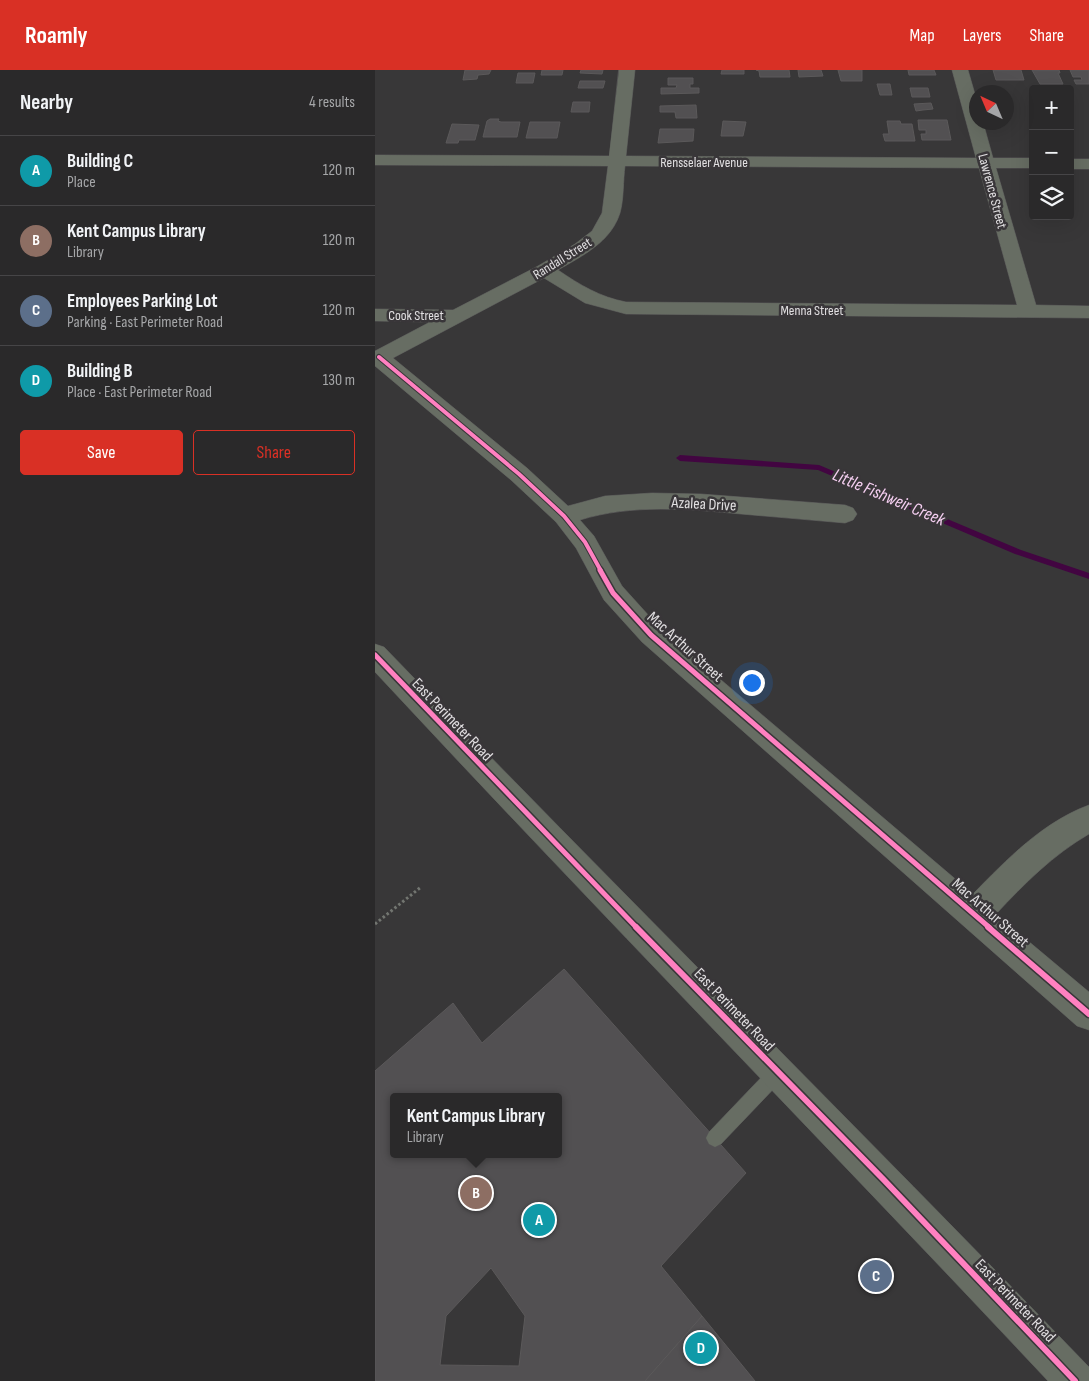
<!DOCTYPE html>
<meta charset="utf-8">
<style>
:root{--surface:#2a292a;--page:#323132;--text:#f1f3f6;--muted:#a5a6a8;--line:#464547;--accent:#d93025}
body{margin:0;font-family:"Sofia Sans Condensed",sans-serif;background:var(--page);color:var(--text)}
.controls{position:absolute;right:15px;top:15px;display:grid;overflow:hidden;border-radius:5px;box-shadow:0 5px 20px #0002}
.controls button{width:45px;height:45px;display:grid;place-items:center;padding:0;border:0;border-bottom:1px solid var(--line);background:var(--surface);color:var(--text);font:25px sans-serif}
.compass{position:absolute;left:594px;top:15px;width:45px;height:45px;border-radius:50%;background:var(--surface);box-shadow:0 5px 20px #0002;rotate:316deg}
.you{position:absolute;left:376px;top:612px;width:18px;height:18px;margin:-12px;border:4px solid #fff;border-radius:50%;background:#1a73e8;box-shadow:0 0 0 8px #1a73e833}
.badge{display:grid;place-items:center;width:32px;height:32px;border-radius:50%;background:var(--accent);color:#fff;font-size:16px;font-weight:700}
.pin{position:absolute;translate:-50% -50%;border:2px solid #fff;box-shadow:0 1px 5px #0006}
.popup{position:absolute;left:15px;top:1023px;width:172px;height:65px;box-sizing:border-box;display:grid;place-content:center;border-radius:5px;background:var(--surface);filter:drop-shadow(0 1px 4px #0005);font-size:16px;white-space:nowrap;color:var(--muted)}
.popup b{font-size:19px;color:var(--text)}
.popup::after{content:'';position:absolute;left:50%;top:100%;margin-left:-10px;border:10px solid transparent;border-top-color:var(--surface)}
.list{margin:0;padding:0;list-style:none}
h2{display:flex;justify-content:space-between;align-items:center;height:65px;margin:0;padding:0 20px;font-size:21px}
h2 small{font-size:16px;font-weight:400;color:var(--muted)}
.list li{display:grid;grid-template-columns:32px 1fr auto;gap:15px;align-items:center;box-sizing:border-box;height:70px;padding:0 20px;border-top:1px solid var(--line)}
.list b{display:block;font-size:19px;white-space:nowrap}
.list p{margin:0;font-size:16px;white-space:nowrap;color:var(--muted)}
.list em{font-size:16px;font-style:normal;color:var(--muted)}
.actions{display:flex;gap:10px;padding:15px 20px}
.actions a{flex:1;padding:11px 0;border:1px solid var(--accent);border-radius:5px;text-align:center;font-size:18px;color:var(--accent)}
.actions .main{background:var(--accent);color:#fff}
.icon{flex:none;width:28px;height:28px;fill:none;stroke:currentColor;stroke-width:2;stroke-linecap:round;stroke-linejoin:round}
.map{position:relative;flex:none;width:714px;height:1311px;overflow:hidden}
header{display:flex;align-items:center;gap:30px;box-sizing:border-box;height:70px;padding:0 25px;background:var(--accent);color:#fff}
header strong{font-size:24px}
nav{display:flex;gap:28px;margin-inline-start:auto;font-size:18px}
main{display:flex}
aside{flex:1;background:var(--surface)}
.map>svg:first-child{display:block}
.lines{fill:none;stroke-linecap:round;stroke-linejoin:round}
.stream{fill:#420541;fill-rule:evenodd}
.building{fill:#525052;stroke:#5b595a;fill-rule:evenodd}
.lane-casing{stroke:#565556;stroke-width:1}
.street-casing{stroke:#565556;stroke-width:1}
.path{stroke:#727570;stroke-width:3;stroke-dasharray:2.5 2.5;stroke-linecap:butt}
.lane{fill:#676d63;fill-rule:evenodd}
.street{fill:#676d63;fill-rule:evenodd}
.cycleway-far2-casing{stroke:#393639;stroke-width:6}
.cycleway-far1-casing{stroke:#393639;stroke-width:8}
.cycleway-casing{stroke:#393639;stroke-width:9}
.cycleway-far2{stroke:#ff80c0;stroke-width:4}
.cycleway-far1{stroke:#ff80c0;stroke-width:5}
.cycleway{stroke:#ff80c0;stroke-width:6}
.labels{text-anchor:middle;stroke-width:5;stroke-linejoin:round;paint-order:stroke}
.far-street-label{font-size:14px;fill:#e1dfe1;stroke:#393639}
.street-label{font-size:16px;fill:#e1dfe1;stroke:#393639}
.water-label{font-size:18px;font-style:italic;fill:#f5cff1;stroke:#393639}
</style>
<header>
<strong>Roamly</strong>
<nav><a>Map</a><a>Layers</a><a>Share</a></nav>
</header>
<main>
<aside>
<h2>Nearby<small>4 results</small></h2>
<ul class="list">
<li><span class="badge" style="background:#0f9aa8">A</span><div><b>Building C</b><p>Place</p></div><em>120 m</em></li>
<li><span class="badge" style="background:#8d6e63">B</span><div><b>Kent Campus Library</b><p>Library</p></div><em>120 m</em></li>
<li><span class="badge" style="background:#5c6f8a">C</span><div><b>Employees Parking Lot</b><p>Parking · East Perimeter Road</p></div><em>120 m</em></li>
<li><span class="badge" style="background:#0f9aa8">D</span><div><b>Building B</b><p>Place · East Perimeter Road</p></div><em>130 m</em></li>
</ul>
<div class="actions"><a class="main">Save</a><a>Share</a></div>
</aside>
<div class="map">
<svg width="714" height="1311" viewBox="0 0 714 1311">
<rect width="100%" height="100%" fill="#383738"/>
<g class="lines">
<path class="stream" d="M 305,385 L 444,395 L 646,480 L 714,503 L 714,509 L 640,484 L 443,400 L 305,391 L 301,388 Z"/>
</g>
<g class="building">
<path d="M 90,0 L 116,0 L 114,4 L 103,5 L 102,9 L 88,10 Z"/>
<path d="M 167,0 L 188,0 L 187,5 L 166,5 Z"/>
<path d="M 206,0 L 228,0 L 227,4 L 205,3 Z"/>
<path d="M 347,0 L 369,0 L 369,4 L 346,4 Z"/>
<path d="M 381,0 L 414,0 L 415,7 L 385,7 L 384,1 Z"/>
<path d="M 423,0 L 446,0 L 448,6 L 424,7 Z"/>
<path d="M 463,0 L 487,0 L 487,11 L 466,11 Z"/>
<path d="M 533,0 L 559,0 L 561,5 L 534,5 Z"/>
<path d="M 618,0 L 646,0 L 649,10 L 621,10 Z"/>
<path d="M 657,0 L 684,0 L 685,3 L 683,3 L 688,14 L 665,14 Z"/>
<path d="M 695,0 L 714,0 L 714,14 L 701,14 L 699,10 L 707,10 L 706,7 L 698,7 Z"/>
<path d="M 143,3 L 160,3 L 158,13 L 141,13 Z"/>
<path d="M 293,8 L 318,8 L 318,14 L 315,14 L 315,18 L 324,18 L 324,23 L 286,24 L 286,18 L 301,18 L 302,15 L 293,15 Z"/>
<path d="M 205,11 L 230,11 L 228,18 L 203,18 Z"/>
<path d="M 502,14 L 515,14 L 517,25 L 505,25 Z"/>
<path d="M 535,18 L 553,18 L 555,27 L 537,27 Z"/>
<path d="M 198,32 L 215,32 L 214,42 L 196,42 Z"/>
<path d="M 556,33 L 558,39 L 548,40 L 541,41 L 539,34 Z"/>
<path d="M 321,35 L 322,48 L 301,48 L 300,42 L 285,42 L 285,36 Z"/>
<path d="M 115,49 L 124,49 L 123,51 L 126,52 L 145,52 L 142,67 L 108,67 L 112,51 Z"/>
<path d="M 543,50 L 572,50 L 576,70 L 547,70 L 546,64 L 551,64 L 551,60 L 544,60 Z"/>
<path d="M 348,51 L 371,52 L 368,66 L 346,66 Z"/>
<path d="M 512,51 L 525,51 L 526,54 L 537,54 L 540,71 L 510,71 L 508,64 L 514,64 Z"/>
<path d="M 155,52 L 185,52 L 182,68 L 151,68 Z"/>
<path d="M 77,54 L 104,55 L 100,70 L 84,70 L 83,73 L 71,73 Z"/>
<path d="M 285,59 L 319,59 L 318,71 L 283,73 Z"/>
<path d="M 189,899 L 371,1103 L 286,1196 L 327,1246 L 270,1311 L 0,1311 L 0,1001 L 78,933 L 107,973 ZM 18,1027 L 184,1027 L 184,1084 L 18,1084 ZM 116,1198 L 150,1246 L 144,1296 L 65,1295 L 71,1246 Z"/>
<path d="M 327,1246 L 380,1311 L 270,1311 Z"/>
</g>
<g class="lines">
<g class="lane-casing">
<path id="lane" d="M 403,993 L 409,996 L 412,1002 L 409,1008 L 346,1074 L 340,1077 L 334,1074 L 331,1068 L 334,1062 L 397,996 Z"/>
</g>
<g class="street-casing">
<g id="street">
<path d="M 244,0 L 260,0 L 251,86 L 601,88 L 577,0 L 593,0 L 602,31 L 602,52 L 608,52 L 618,88 L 658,88 L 658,98 L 621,98 L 661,235 L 714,236 L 714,248 L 251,244 L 210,233 L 169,208 L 18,288 L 152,398 L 193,436 L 230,426 L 277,423 L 326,424 L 470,435 L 478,438 L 482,444 L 478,450 L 470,453 C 435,450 401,447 366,444 C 313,439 257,434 205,450 L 219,466 L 247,516 L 285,558 L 598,824 C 632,789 668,752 714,735 L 714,764 C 678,785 650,813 621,844 L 714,922 L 714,960 L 702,956 L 267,572 L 229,530 L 201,478 L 181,452 L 136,410 L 0,296 L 0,281 L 55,252 L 0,251 L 0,239 L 78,240 L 163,196 L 200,174 L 217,161 L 227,143 L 233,96 L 0,95 L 0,85 L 234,86 ZM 250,96 L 604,98 L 642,235 L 251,232 C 225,227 205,215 183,200 C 207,186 236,172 245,143 C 249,129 248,111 250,96 Z"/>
<rect x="695" y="89" width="19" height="10"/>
<path d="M 0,574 L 9,577 C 242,819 481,1055 714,1297 L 714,1311 L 673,1311 C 450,1073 222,841 0,602 Z"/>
</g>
</g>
<path class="path" d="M 0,854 L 46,817"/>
<use href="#lane" class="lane"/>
<use href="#street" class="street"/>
<g class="cycleway-far2-casing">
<path id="cycleway-far2" d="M 4,287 L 144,404 L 189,446 L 210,472 L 226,501"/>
</g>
<g class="cycleway-far1-casing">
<g id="cycleway-far1">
<path d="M 225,500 L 238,523 L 276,565 L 615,858"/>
<path d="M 0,585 L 262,858"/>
</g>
</g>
<g class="cycleway-casing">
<g id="cycleway">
<path d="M 261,857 L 508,1109 L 700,1311"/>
<path d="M 613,857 L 714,944"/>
</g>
</g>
<use href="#cycleway-far2" class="cycleway-far2"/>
<use href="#cycleway-far1" class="cycleway-far1"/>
<use href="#cycleway" class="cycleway"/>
</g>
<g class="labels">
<g class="far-street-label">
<text x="329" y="97">Rensselaer Avenue</text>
<text transform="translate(618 121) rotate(75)" y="5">Lawrence Street</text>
<text transform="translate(187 188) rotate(-32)" y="5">Randall Street</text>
<text x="437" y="245">Menna Street</text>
<text x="41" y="250">Cook Street</text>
</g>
<g class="street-label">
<text transform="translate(329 433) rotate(3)" y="6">Azalea Drive</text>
<text transform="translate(311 576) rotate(42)" y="6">Mac Arthur Street</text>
<text transform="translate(78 649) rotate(46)" y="6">East Perimeter Road</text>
<text transform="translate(616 842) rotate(41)" y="6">Mac Arthur Street</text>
<text transform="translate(360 939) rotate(46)" y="6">East Perimeter Road</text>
<text transform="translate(641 1230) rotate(46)" y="6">East Perimeter Road</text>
</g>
<g class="water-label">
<text transform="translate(514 427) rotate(23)" y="6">Little Fishweir Creek</text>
</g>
</g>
</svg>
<div class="controls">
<button>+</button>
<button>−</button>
<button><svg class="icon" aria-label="layers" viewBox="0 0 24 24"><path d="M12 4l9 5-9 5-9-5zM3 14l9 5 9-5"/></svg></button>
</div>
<svg class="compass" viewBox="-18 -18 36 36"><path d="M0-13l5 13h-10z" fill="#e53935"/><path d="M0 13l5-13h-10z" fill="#a5a6a8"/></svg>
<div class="you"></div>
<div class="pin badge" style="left:164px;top:1150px;background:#0f9aa8">A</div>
<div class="pin badge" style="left:101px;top:1123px;background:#8d6e63">B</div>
<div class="popup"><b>Kent Campus Library</b>Library</div>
<div class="pin badge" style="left:501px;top:1206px;background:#5c6f8a">C</div>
<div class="pin badge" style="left:326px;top:1278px;background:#0f9aa8">D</div>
</div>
</main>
